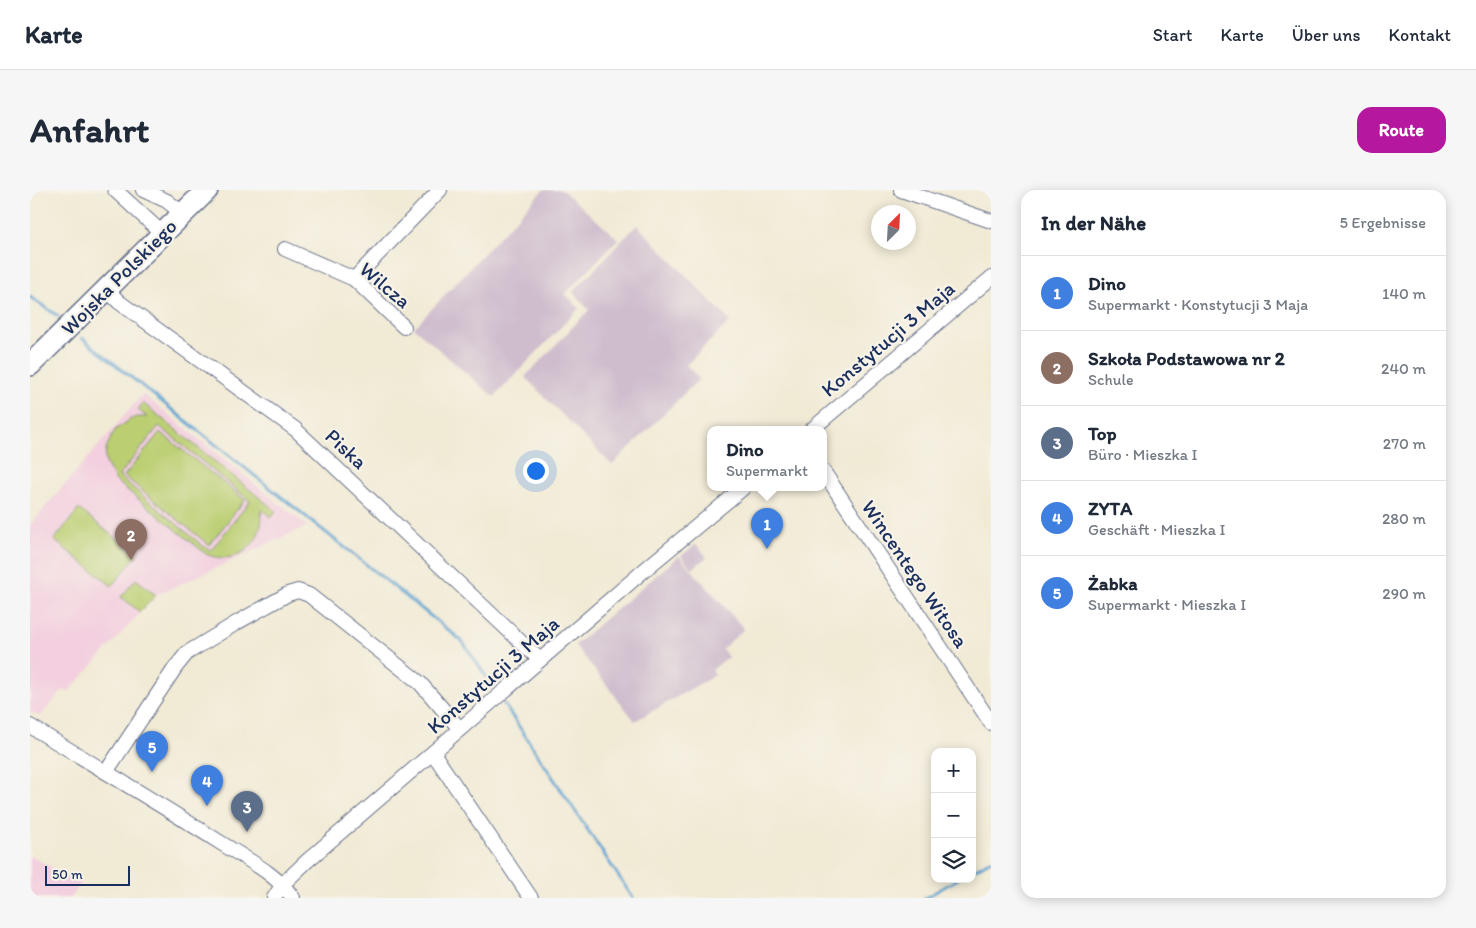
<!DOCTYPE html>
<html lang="de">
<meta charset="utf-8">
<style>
:root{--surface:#fff;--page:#f6f6f7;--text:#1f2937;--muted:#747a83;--line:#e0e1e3;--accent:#b5179e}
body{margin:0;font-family:Itim,sans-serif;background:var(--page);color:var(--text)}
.controls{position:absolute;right:15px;bottom:15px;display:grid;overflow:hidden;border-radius:10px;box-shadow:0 2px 12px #0003}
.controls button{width:45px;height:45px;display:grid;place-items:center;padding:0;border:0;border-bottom:1px solid var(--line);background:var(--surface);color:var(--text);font:25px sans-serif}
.compass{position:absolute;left:841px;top:15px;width:45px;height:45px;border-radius:50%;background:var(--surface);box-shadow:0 2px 12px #0003;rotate:24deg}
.scale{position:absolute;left:15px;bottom:12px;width:85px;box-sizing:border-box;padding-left:5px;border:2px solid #1b2f5e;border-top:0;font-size:14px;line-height:18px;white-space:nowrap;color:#1b2f5e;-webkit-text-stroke:4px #f7f3e8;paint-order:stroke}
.you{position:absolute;left:505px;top:280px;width:18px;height:18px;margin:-12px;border:4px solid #fff;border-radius:50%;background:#1a73e8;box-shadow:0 0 0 8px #1a73e833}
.badge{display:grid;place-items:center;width:32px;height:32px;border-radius:50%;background:var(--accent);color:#fff;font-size:16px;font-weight:700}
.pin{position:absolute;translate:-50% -41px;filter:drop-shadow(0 1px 2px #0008)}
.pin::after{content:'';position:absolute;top:26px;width:18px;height:15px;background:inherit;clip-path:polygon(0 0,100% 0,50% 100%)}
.popup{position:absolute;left:677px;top:236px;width:120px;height:65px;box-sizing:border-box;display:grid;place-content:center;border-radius:10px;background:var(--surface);filter:drop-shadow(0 1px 4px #0005);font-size:16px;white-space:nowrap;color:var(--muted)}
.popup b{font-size:19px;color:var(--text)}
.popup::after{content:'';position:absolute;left:50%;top:100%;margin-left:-10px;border:10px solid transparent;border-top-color:var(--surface)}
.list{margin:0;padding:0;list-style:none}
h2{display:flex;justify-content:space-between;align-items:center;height:65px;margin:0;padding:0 20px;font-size:21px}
h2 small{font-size:16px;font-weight:400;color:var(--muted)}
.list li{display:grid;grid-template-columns:32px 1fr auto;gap:15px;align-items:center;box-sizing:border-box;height:75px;padding:0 20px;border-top:1px solid var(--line)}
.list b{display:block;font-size:19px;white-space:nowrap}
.list p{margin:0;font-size:16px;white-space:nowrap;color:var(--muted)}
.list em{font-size:16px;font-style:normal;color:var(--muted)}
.icon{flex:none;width:28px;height:28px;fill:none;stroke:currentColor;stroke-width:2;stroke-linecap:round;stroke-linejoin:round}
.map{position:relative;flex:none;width:961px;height:708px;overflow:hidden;border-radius:15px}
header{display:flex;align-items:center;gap:30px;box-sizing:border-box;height:70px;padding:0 25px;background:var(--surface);border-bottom:1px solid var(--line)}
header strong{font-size:24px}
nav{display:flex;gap:28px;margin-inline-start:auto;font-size:18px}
.intro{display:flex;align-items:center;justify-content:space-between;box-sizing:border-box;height:120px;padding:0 30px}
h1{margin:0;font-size:35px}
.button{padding:12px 22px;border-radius:15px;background:var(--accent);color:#fff;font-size:18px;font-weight:700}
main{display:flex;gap:30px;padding:0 30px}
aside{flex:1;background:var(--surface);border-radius:15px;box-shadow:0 2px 12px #0003}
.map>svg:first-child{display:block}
.built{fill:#f3cfdf}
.industrial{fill:#cfbdce}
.green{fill:#bbcf72;stroke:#6b7f68;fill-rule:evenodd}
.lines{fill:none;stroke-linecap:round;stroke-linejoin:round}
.stream{stroke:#5ba1d0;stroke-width:3}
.minor-casing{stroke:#667088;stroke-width:16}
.primary-casing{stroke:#667088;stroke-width:24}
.minor{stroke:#fff;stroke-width:14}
.primary{stroke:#fff;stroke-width:21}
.labels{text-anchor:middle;stroke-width:4.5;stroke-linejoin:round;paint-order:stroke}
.street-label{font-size:21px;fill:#1b2f5e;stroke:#f7f3e8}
</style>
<header>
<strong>Karte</strong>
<nav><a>Start</a><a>Karte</a><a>Über uns</a><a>Kontakt</a></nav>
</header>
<div class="intro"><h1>Anfahrt</h1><a class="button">Route</a></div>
<main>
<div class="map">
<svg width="961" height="708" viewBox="0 0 961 708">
<rect width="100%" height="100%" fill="#f7f3e8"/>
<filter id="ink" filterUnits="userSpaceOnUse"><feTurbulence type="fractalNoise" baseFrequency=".02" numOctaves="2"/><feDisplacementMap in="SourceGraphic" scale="10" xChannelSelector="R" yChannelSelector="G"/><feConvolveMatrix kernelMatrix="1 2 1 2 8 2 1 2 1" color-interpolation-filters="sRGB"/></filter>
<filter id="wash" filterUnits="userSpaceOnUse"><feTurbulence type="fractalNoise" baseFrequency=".0096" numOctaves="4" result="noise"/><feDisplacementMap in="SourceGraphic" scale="20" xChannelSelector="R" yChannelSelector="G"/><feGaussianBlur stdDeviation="1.12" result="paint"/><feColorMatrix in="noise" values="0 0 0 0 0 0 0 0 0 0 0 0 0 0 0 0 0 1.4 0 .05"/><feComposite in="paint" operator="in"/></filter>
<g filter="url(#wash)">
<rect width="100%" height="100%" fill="#f1ead5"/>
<g class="built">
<path d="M 113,204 L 277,336 L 126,405 L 44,496 L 38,502 L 33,500 L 10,527 L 0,521 L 0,335 Z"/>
<path d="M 0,666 L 51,693 L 41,708 L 0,708 Z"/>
</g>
<g class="industrial">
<path d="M 513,0 L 532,0 L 588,49 L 535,104 L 549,118 L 464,207 L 384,138 Z"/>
<path d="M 607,35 L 700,131 L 656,175 L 669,189 L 582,275 L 495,187 L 559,120 L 543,102 Z"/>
<path d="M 666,354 L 677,367 L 662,379 L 651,366 Z"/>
<path d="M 649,366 L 714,439 L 692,459 L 698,467 L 682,480 L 685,485 L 605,531 L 545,455 Z"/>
</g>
<g class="green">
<path d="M 113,213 L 246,321 L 241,327 L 231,319 C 237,352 206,378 176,364 L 86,291 L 76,273 L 75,266 L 77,256 L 85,240 L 101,229 L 107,227 L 117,227 L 108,220 ZM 129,236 L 220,311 L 181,360 L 173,356 L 89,286 Z"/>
<path d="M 130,242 L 215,310 L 179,355 L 94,286 Z"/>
<path d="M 49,319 L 107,365 L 82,396 L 24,350 Z"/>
<path d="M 106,389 L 126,405 L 110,422 L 91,407 Z"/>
</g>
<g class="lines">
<g class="stream">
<path d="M 0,107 L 28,126"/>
<path d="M 52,148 L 432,451 L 462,495"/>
<path d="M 474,514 L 603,708"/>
<path d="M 942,681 L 961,670"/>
<path d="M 895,708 L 928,689"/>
</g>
</g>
</g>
<g filter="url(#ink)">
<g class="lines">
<g class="minor-casing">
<g id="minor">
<path d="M 85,0 L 133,44"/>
<path d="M 113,0 L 137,11 L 153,24"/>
<path d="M 871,0 L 961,31"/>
<path d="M 255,59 L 324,89 L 374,137"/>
<path d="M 324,89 L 410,0"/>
<path d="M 76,99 L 89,112 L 265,239 L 510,470"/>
<path d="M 781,240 L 961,88"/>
<path d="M 793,281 L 961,533"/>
<path d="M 0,536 C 64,575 128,613 191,653 C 216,669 247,684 263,708"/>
<path d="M 403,563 L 501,708"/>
<path d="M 76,582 L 145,478 L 157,463 L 208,432 L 258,404 L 268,401 L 279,405 L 390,493 L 430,539"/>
<path d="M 244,708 L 253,694 L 277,671 L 618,377 L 713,298"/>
</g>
</g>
<g class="primary-casing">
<path id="primary" d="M 0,175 L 177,0"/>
</g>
<use href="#minor" class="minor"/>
<use href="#primary" class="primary"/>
</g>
</g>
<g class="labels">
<g class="street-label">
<text transform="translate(89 87) rotate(-45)" y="7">Wojska Polskiego</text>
<text transform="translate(355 95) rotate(40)" y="7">Wilcza</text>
<text transform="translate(858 149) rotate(-40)" y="7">Konstytucji 3 Maja</text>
<text transform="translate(316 259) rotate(43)" y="7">Piska</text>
<text transform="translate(885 384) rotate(56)" y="7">Wincentego Witosa</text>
<text transform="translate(463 485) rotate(-41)" y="7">Konstytucji 3 Maja</text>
</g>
</g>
</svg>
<div class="controls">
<button>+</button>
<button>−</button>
<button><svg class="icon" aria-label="layers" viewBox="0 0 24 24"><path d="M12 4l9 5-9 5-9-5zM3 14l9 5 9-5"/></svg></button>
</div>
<svg class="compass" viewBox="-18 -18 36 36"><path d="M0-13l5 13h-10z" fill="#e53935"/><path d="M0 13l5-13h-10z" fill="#747a83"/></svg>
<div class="scale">50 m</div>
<div class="you"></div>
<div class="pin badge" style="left:737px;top:359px;background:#3f7fe0">1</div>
<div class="popup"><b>Dino</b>Supermarkt</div>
<div class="pin badge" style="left:101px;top:370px;background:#8d6e63">2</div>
<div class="pin badge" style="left:217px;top:642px;background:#5c6f8a">3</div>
<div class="pin badge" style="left:177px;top:616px;background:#3f7fe0">4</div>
<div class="pin badge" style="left:122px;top:582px;background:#3f7fe0">5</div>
</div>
<aside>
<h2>In der Nähe<small>5 Ergebnisse</small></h2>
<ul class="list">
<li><span class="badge" style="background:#3f7fe0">1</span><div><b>Dino</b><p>Supermarkt · Konstytucji 3 Maja</p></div><em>140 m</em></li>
<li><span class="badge" style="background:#8d6e63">2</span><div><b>Szkoła Podstawowa nr 2</b><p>Schule</p></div><em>240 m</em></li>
<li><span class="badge" style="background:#5c6f8a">3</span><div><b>Top</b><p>Büro · Mieszka I</p></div><em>270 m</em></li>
<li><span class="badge" style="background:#3f7fe0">4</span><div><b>ZYTA</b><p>Geschäft · Mieszka I</p></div><em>280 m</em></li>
<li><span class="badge" style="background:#3f7fe0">5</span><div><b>Żabka</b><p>Supermarkt · Mieszka I</p></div><em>290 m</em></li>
</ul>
</aside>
</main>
